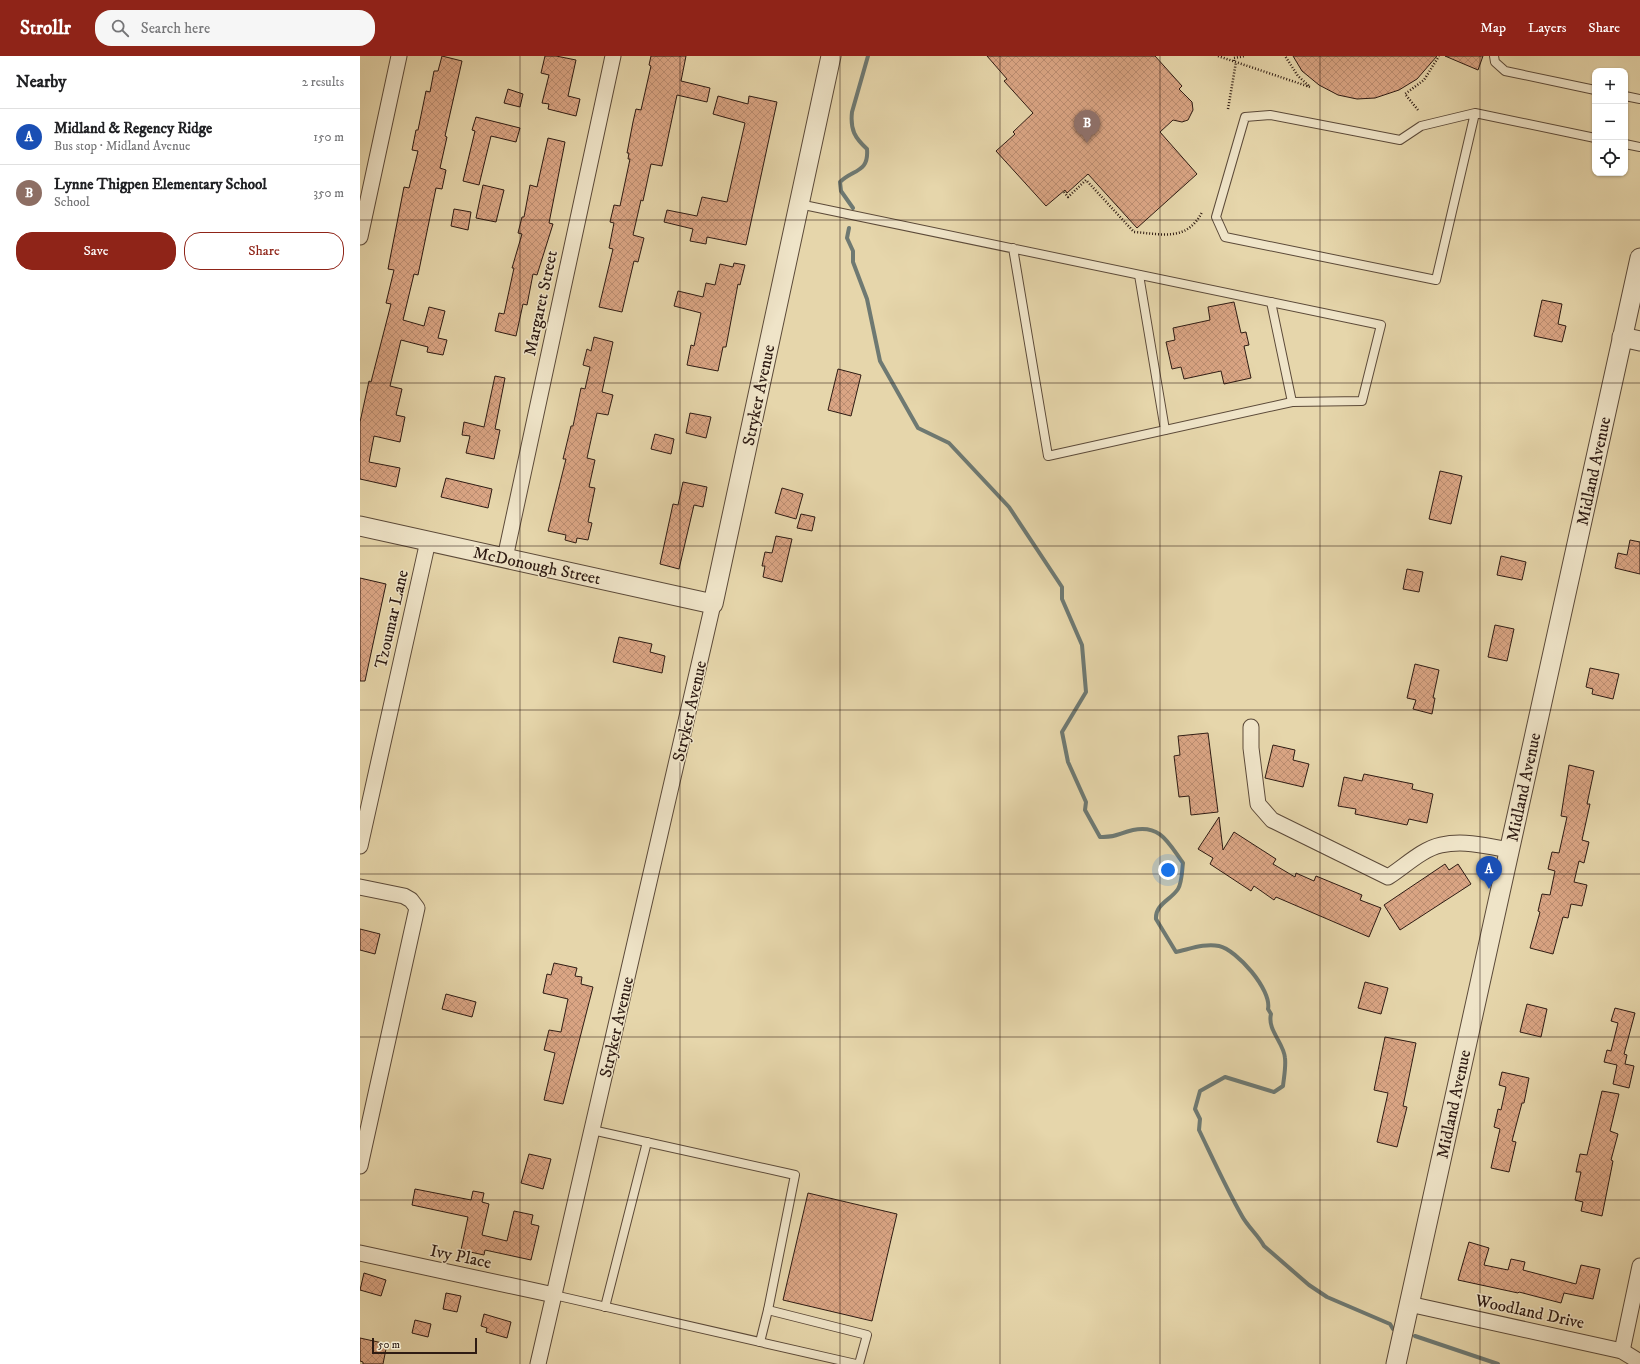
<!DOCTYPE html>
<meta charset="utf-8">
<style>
:root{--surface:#fff;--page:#f6f6f6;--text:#202124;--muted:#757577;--line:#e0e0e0;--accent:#8f2418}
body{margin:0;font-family:"IM FELL DW Pica",serif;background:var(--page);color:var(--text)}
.controls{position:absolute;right:12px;top:12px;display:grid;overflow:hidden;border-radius:8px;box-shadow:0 1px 3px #0004}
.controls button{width:36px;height:36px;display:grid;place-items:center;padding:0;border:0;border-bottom:1px solid var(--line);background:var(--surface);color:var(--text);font:20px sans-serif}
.scale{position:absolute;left:12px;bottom:10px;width:105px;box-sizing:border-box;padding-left:4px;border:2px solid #2e1b13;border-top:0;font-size:11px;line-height:14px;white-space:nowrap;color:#2e1b13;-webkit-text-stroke:3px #efe4c8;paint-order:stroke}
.you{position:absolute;left:808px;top:814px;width:14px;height:14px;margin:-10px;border:3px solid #fff;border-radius:50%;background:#1a73e8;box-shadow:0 0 0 6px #1a73e833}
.badge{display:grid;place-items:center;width:26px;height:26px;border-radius:50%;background:var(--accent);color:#fff;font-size:13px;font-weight:700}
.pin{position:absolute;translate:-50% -33px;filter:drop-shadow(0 1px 2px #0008)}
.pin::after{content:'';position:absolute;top:21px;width:14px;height:12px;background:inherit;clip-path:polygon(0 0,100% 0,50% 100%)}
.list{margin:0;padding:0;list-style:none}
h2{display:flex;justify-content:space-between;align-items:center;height:52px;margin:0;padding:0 16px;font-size:17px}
h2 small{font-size:13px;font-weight:400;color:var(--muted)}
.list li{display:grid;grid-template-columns:26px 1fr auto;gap:12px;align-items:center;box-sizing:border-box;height:56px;padding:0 16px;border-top:1px solid var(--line)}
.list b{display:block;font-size:15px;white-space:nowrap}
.list p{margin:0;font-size:13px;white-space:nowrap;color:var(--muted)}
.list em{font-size:13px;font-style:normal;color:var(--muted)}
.actions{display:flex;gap:8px;padding:12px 16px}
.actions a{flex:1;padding:9px 0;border:1px solid var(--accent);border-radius:16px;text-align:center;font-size:14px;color:var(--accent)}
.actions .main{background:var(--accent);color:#fff}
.icon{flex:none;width:22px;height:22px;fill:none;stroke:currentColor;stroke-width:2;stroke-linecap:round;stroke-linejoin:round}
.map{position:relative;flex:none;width:1280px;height:1308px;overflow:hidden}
header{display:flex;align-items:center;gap:24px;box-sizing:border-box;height:56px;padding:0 20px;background:var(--accent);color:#fff}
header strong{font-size:19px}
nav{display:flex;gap:22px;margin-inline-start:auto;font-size:14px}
.search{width:280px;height:36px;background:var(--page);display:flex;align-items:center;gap:10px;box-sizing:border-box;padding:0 14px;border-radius:16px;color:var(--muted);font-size:15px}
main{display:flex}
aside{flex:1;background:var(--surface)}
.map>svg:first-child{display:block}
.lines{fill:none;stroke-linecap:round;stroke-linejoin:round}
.stream{stroke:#6e7972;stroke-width:4}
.building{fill:url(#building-cross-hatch);stroke:#2e1b13}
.service-casing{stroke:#5c4a39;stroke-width:10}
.minor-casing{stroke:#5c4a39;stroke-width:17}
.tertiary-casing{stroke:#5c4a39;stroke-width:21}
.path{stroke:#2e1b13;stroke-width:2.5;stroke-dasharray:1 2;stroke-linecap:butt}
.service{stroke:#efe4c8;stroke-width:8}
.minor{stroke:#efe4c8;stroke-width:15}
.tertiary{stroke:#efe4c8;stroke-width:19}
.grid{fill:none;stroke:#2e1b13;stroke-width:1;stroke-opacity:0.55}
.labels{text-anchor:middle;stroke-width:3;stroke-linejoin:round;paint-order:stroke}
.street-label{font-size:17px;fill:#2e1b13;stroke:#efe4c8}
</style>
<header>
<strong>Strollr</strong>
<div class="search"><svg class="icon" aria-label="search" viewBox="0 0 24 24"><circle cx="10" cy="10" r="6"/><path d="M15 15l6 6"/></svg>Search here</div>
<nav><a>Map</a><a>Layers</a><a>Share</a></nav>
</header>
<main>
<aside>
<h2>Nearby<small>2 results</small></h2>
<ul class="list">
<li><span class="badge" style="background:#1a4fb4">A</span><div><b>Midland &amp; Regency Ridge</b><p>Bus stop · Midland Avenue</p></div><em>150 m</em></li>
<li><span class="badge" style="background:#8d6e63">B</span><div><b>Lynne Thigpen Elementary School</b><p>School</p></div><em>350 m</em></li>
</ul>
<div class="actions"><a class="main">Save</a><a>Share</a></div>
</aside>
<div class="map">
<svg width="1280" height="1308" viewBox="0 0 1280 1308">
<defs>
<pattern id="building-cross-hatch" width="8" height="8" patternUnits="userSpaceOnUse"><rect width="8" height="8" fill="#daa584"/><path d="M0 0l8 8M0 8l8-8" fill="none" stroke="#bb8d71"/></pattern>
</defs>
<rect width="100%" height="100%" fill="#e6d6ab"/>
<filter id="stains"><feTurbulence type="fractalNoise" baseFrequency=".005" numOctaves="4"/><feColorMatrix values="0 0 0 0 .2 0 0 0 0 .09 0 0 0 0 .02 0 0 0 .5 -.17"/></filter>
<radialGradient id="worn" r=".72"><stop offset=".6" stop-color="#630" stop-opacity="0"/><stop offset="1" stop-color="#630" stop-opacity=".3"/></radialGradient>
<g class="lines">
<g class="stream">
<path d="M 493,152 L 481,135 L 480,126 C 493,113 509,117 507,93 C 495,82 490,74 492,56 L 508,0"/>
<path d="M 489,172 L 487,182 L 493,195 L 493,206 L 507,243 L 520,305 L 558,372 L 589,387 L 649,451 L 702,531 L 702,543 L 722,589 L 726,636 L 702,676 L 708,706 L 726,746 L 725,754 L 740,781 C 756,782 759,777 773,774 C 801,768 809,788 823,807 C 822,814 822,827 818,833 C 811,844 795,848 796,863 L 816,896 C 830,893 845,887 859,890 C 877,894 912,934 908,953 L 911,958 C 907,974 924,987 925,1002 C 926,1011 924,1021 923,1030 L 914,1036 L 865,1021 L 840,1035 L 835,1053 L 840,1063 L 839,1074 C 853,1103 866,1132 882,1160 C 888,1171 898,1179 904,1190 L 949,1229 L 967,1241 L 1030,1268 L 1033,1273"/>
<path d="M 1055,1280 L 1138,1308"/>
</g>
</g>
<g class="building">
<path d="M 82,0 L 102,5 L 85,80 L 87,81 L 80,112 L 86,114 L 82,133 L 76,132 L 58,219 L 54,218 L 43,264 L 64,270 L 69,251 L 85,255 L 78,282 L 87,284 L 83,299 L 67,296 L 68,291 L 41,284 L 30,330 L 42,333 L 36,359 L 45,361 L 40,386 L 14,380 L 9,406 L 40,412 L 36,431 L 0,423 L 0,366 L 9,325 L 11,326 L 31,248 L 26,247 L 34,214 L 28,213 L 44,131 L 49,132 L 58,95 L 52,94 L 56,74 L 58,74 L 66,35 L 70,36 L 74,15 L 78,15 Z"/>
<path d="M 185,0 L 196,0 L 216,4 L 208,40 L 220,43 L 216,60 L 188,53 L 189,48 L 182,47 L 189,19 L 181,17 Z"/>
<path d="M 291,0 L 326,0 L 321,25 L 350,32 L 347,46 L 317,39 L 302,110 L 291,108 L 283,145 L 281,144 L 273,179 L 284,182 L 278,206 L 274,205 L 262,256 L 239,251 L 253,193 L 249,192 L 254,167 L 250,166 L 254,149 L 260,150 L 270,103 L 268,103 L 269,97 L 267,97 L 273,66 L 276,53 L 281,54 L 291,10 L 289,9 Z"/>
<path d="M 627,0 L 795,0 L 822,30 L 819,33 L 832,46 L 833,54 L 828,64 L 822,66 L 813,64 L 800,76 L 837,118 L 777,172 L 728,118 L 707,137 L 705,134 L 686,150 L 636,95 L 655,78 L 653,76 L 673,57 L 644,25 L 647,23 Z"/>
<path d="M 933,0 L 1077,0 L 1057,23 L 1039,34 L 1015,42 L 997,43 L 978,39 L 959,29 L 942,15 Z"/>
<path d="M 1085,0 L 1123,0 L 1118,14 Z"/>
<path d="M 148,33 L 163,38 L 160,51 L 144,47 Z"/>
<path d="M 358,40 L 388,48 L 389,40 L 417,46 L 386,189 L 347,181 L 346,188 L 330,185 L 333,173 L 304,166 L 307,154 L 337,160 L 342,141 L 367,146 L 385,67 L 353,58 Z"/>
<path d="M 116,61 L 160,72 L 156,86 L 131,80 L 119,129 L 103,125 L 115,75 L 112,74 Z"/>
<path d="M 188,82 L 205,86 L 189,167 L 193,168 L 177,219 L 173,218 L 167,249 L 163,248 L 156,280 L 135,275 L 139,257 L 144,258 L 154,212 L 152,212 L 162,178 L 158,177 L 162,161 L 164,161 L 170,129 L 177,131 Z"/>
<path d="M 123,129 L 144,134 L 136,166 L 116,162 Z"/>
<path d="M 94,153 L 111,156 L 108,174 L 91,170 Z"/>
<path d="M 374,207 L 385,209 L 380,229 L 378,228 L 366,291 L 363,291 L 358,315 L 327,309 L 331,289 L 334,290 L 341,257 L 314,250 L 318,235 L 343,241 L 346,227 L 355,229 L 360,208 L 373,211 Z"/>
<path d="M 1182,244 L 1202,248 L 1198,268 L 1206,270 L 1202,286 L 1174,280 Z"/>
<path d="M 874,246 L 881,277 L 886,276 L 889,289 L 884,290 L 891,322 L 864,328 L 861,315 L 824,323 L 821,311 L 812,313 L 806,286 L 815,284 L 813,272 L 850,264 L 848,251 Z"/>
<path d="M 234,281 L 253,286 L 242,336 L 253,339 L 248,359 L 237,357 L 227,402 L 235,404 L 229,431 L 235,432 L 228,466 L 232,467 L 228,484 L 217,482 L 216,487 L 205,484 L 206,479 L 188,475 L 206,403 L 203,403 L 211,370 L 213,370 L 221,332 L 225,333 L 230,311 L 223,309 L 227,293 L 231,295 Z"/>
<path d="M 478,313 L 501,319 L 491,360 L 468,354 Z"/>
<path d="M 135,320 L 145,322 L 135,373 L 140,374 L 134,403 L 106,397 L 110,380 L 102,379 L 104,366 L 124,371 Z"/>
<path d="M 330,357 L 351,361 L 346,382 L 326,377 Z"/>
<path d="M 295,378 L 314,383 L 311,398 L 291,393 Z"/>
<path d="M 1080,415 L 1102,420 L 1091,468 L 1069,463 Z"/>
<path d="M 86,422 L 132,433 L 128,452 L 81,441 Z"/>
<path d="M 323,426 L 347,431 L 343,451 L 334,449 L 319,513 L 300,508 L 313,448 L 318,449 Z"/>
<path d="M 422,432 L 443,438 L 436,463 L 415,457 Z"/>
<path d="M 441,458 L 455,461 L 452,475 L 437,472 Z"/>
<path d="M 416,480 L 432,483 L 422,526 L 403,521 L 405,510 L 402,510 L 405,496 L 412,497 Z"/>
<path d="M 1270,484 L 1280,486 L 1280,518 L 1255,512 L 1258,497 L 1267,499 Z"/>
<path d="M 1141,500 L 1166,506 L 1162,524 L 1137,519 Z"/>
<path d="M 1047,513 L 1063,516 L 1059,536 L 1043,533 Z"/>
<path d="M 0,522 L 26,528 L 5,625 L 0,625 Z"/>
<path d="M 1135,569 L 1154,573 L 1147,605 L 1128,601 Z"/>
<path d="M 259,581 L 292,588 L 290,596 L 305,600 L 302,617 L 253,606 Z"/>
<path d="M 1055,608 L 1079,614 L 1073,642 L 1075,642 L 1072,658 L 1053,653 L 1056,644 L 1047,642 Z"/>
<path d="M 1230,612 L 1259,618 L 1253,643 L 1232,638 L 1233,633 L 1226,631 Z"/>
<path d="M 848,677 L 858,756 L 831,759 L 829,740 L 819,741 L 814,700 L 820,699 L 818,680 Z"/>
<path d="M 913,689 L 935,694 L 933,704 L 949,708 L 943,731 L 905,722 Z"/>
<path d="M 1209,709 L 1234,715 L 1227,748 L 1230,748 L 1222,784 L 1229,786 L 1224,807 L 1219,805 L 1214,826 L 1227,829 L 1222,850 L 1211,848 L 1208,862 L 1203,861 L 1193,898 L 1170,892 L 1180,856 L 1178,855 L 1182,838 L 1190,839 L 1195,815 L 1188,813 L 1192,796 L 1199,797 L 1207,761 L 1201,760 Z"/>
<path d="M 1004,718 L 1053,728 L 1052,733 L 1073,738 L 1067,767 L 1049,763 L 1047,769 L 995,758 L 996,753 L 978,750 L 984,721 L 1002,725 Z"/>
<path d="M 859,761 L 863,794 L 874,776 L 916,803 L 913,808 L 935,821 L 936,817 L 954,825 L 956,820 L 1002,839 L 1000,844 L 1021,852 L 1009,881 L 916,841 L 914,844 L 894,830 L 891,835 L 850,808 L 853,802 L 838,793 Z"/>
<path d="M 1085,808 L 1089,814 L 1098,808 L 1111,828 L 1040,874 L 1024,849 Z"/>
<path d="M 0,873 L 20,878 L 15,898 L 0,894 Z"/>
<path d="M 194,907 L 217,912 L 215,920 L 222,921 L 221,928 L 233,931 L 203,1048 L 184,1044 L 195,997 L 184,994 L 189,974 L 201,976 L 208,943 L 183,937 L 187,918 L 191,919 Z"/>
<path d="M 1005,926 L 1028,932 L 1021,958 L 998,952 Z"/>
<path d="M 86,938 L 116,946 L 112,961 L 82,953 Z"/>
<path d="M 1167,948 L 1187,953 L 1181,981 L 1160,976 Z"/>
<path d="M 1255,952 L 1275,957 L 1264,998 L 1267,999 L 1265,1008 L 1274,1010 L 1269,1032 L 1253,1028 L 1257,1009 L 1244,1006 L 1247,994 L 1251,995 L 1258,967 L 1251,965 Z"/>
<path d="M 1025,981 L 1056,987 L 1043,1050 L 1047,1051 L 1037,1091 L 1017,1086 L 1028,1037 L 1014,1034 Z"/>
<path d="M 1142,1016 L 1169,1022 L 1164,1047 L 1162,1047 L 1152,1085 L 1156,1086 L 1149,1116 L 1131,1112 L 1140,1073 L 1134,1071 L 1138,1053 L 1141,1054 L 1146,1031 L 1139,1029 Z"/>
<path d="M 1242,1035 L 1259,1038 L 1250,1075 L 1258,1078 L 1251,1104 L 1253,1105 L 1242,1160 L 1221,1155 L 1223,1146 L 1215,1144 L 1221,1116 L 1216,1116 L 1220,1098 L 1227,1099 Z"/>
<path d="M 169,1098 L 191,1103 L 183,1133 L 161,1127 Z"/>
<path d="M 55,1133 L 111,1144 L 113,1135 L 124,1137 L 122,1146 L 129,1148 L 122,1179 L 147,1185 L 154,1155 L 173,1159 L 171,1168 L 179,1170 L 171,1204 L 125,1194 L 124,1199 L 101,1194 L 108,1161 L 52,1149 Z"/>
<path d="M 448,1137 L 537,1158 L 512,1265 L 423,1244 Z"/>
<path d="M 1109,1186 L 1129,1192 L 1124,1209 L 1148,1214 L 1151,1203 L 1165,1206 L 1163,1214 L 1216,1228 L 1221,1209 L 1240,1213 L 1233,1243 L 1204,1237 L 1201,1247 L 1159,1236 L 1158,1237 L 1098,1224 Z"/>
<path d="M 4,1217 L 26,1224 L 21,1240 L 0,1234 Z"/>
<path d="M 86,1237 L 101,1240 L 97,1256 L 83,1253 Z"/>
<path d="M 124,1258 L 151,1266 L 147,1282 L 126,1276 L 127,1272 L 121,1270 Z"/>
<path d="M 55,1264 L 71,1268 L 68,1281 L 52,1277 Z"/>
<path d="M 0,1282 L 27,1288 L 23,1308 L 3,1308 L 3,1306 L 0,1305 Z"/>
</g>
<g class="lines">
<g class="service-casing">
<g id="service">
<path d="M 1134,0 L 1135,6 L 1145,15 L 1235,34"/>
<path d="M 1265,40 L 1280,43"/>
<path d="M 1115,57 L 1061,70 L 1040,84 L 910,59 L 885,61 L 856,161 L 865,181 L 1076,224 L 1115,57 L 1235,82"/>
<path d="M 1265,88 L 1280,91"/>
<path d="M 439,148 L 1021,269 L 1002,345 L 932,346 L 688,400 L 653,192"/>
<path d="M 779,219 L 805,374"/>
<path d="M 911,246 L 932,346"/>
<path d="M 232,1074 L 435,1119 L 408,1254 L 507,1279 L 499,1308"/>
<path d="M 194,1239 L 496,1308"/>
<path d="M 245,1251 L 287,1086"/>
<path d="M 400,1286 L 408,1254"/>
</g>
</g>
<g class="minor-casing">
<g id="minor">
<path d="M 0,181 L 39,0"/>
<path d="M 145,502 L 253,0"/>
<path d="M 891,671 L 891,692 L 898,748 L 912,764 L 1028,821 C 1044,811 1062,793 1081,789 C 1104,784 1128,790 1149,794"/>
<path d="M 0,790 L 68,485"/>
<path d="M 0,831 L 44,840 L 51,844 L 57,852 L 0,1110"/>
<path d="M 0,1197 L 194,1239"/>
<path d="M 1049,1248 L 1262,1295 L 1280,1306"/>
<path d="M 1262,1295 L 1280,1210"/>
<path d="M 178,1308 L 353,548"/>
</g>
</g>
<g class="tertiary-casing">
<g id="tertiary">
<path d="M 1262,281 L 1280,285"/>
<path d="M 0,470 L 353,548 L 471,0"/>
<path d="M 1036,1308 L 1280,202"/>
</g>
</g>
<g class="path">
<path d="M 858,0 L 950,31 L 938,20 L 925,0"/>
<path d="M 874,5 L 874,2 L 885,0"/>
<path d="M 868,53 L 876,6"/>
<path d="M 1058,54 L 1045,38 L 1064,24 L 1079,0"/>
<path d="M 704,136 L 708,141 L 726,124 L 774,176 C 802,178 827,186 842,156"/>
</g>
<use href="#service" class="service"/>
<use href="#minor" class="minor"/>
<use href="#tertiary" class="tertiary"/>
</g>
<path class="grid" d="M 160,0 L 160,1308M 320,0 L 320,1308M 480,0 L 480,1308M 640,0 L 640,1308M 800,0 L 800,1308M 960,0 L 960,1308M 1120,0 L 1120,1308M 0,164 L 1280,164M 0,327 L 1280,327M 0,490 L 1280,490M 0,654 L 1280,654M 0,818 L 1280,818M 0,981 L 1280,981M 0,1144 L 1280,1144"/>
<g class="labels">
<g class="street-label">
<text transform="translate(180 247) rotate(-78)" y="6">Margaret Street</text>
<text transform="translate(398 339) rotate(-78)" y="6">Stryker Avenue</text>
<text transform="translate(1233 415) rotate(-78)" y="6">Midland Avenue</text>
<text transform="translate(177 509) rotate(12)" y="6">McDonough Street</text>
<text transform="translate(31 563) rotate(-77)" y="6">Tzoumar Lane</text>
<text transform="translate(329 655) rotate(-77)" y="6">Stryker Avenue</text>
<text transform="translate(1163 731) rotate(-78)" y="6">Midland Avenue</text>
<text transform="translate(256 971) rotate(-77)" y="6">Stryker Avenue</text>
<text transform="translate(1093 1048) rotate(-78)" y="6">Midland Avenue</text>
<text transform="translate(101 1200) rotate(12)" y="6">Ivy Place</text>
<text transform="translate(1170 1255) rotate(12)" y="6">Woodland Drive</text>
</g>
</g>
<rect width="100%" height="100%" filter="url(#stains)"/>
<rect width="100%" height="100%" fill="url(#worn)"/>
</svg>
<div class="controls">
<button>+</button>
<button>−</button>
<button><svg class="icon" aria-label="locate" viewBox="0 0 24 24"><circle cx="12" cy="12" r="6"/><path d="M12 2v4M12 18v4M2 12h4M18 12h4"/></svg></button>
</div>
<div class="scale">50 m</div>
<div class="you"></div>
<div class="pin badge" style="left:1129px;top:833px;background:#1a4fb4">A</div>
<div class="pin badge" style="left:727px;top:87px;background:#8d6e63">B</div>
</div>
</main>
